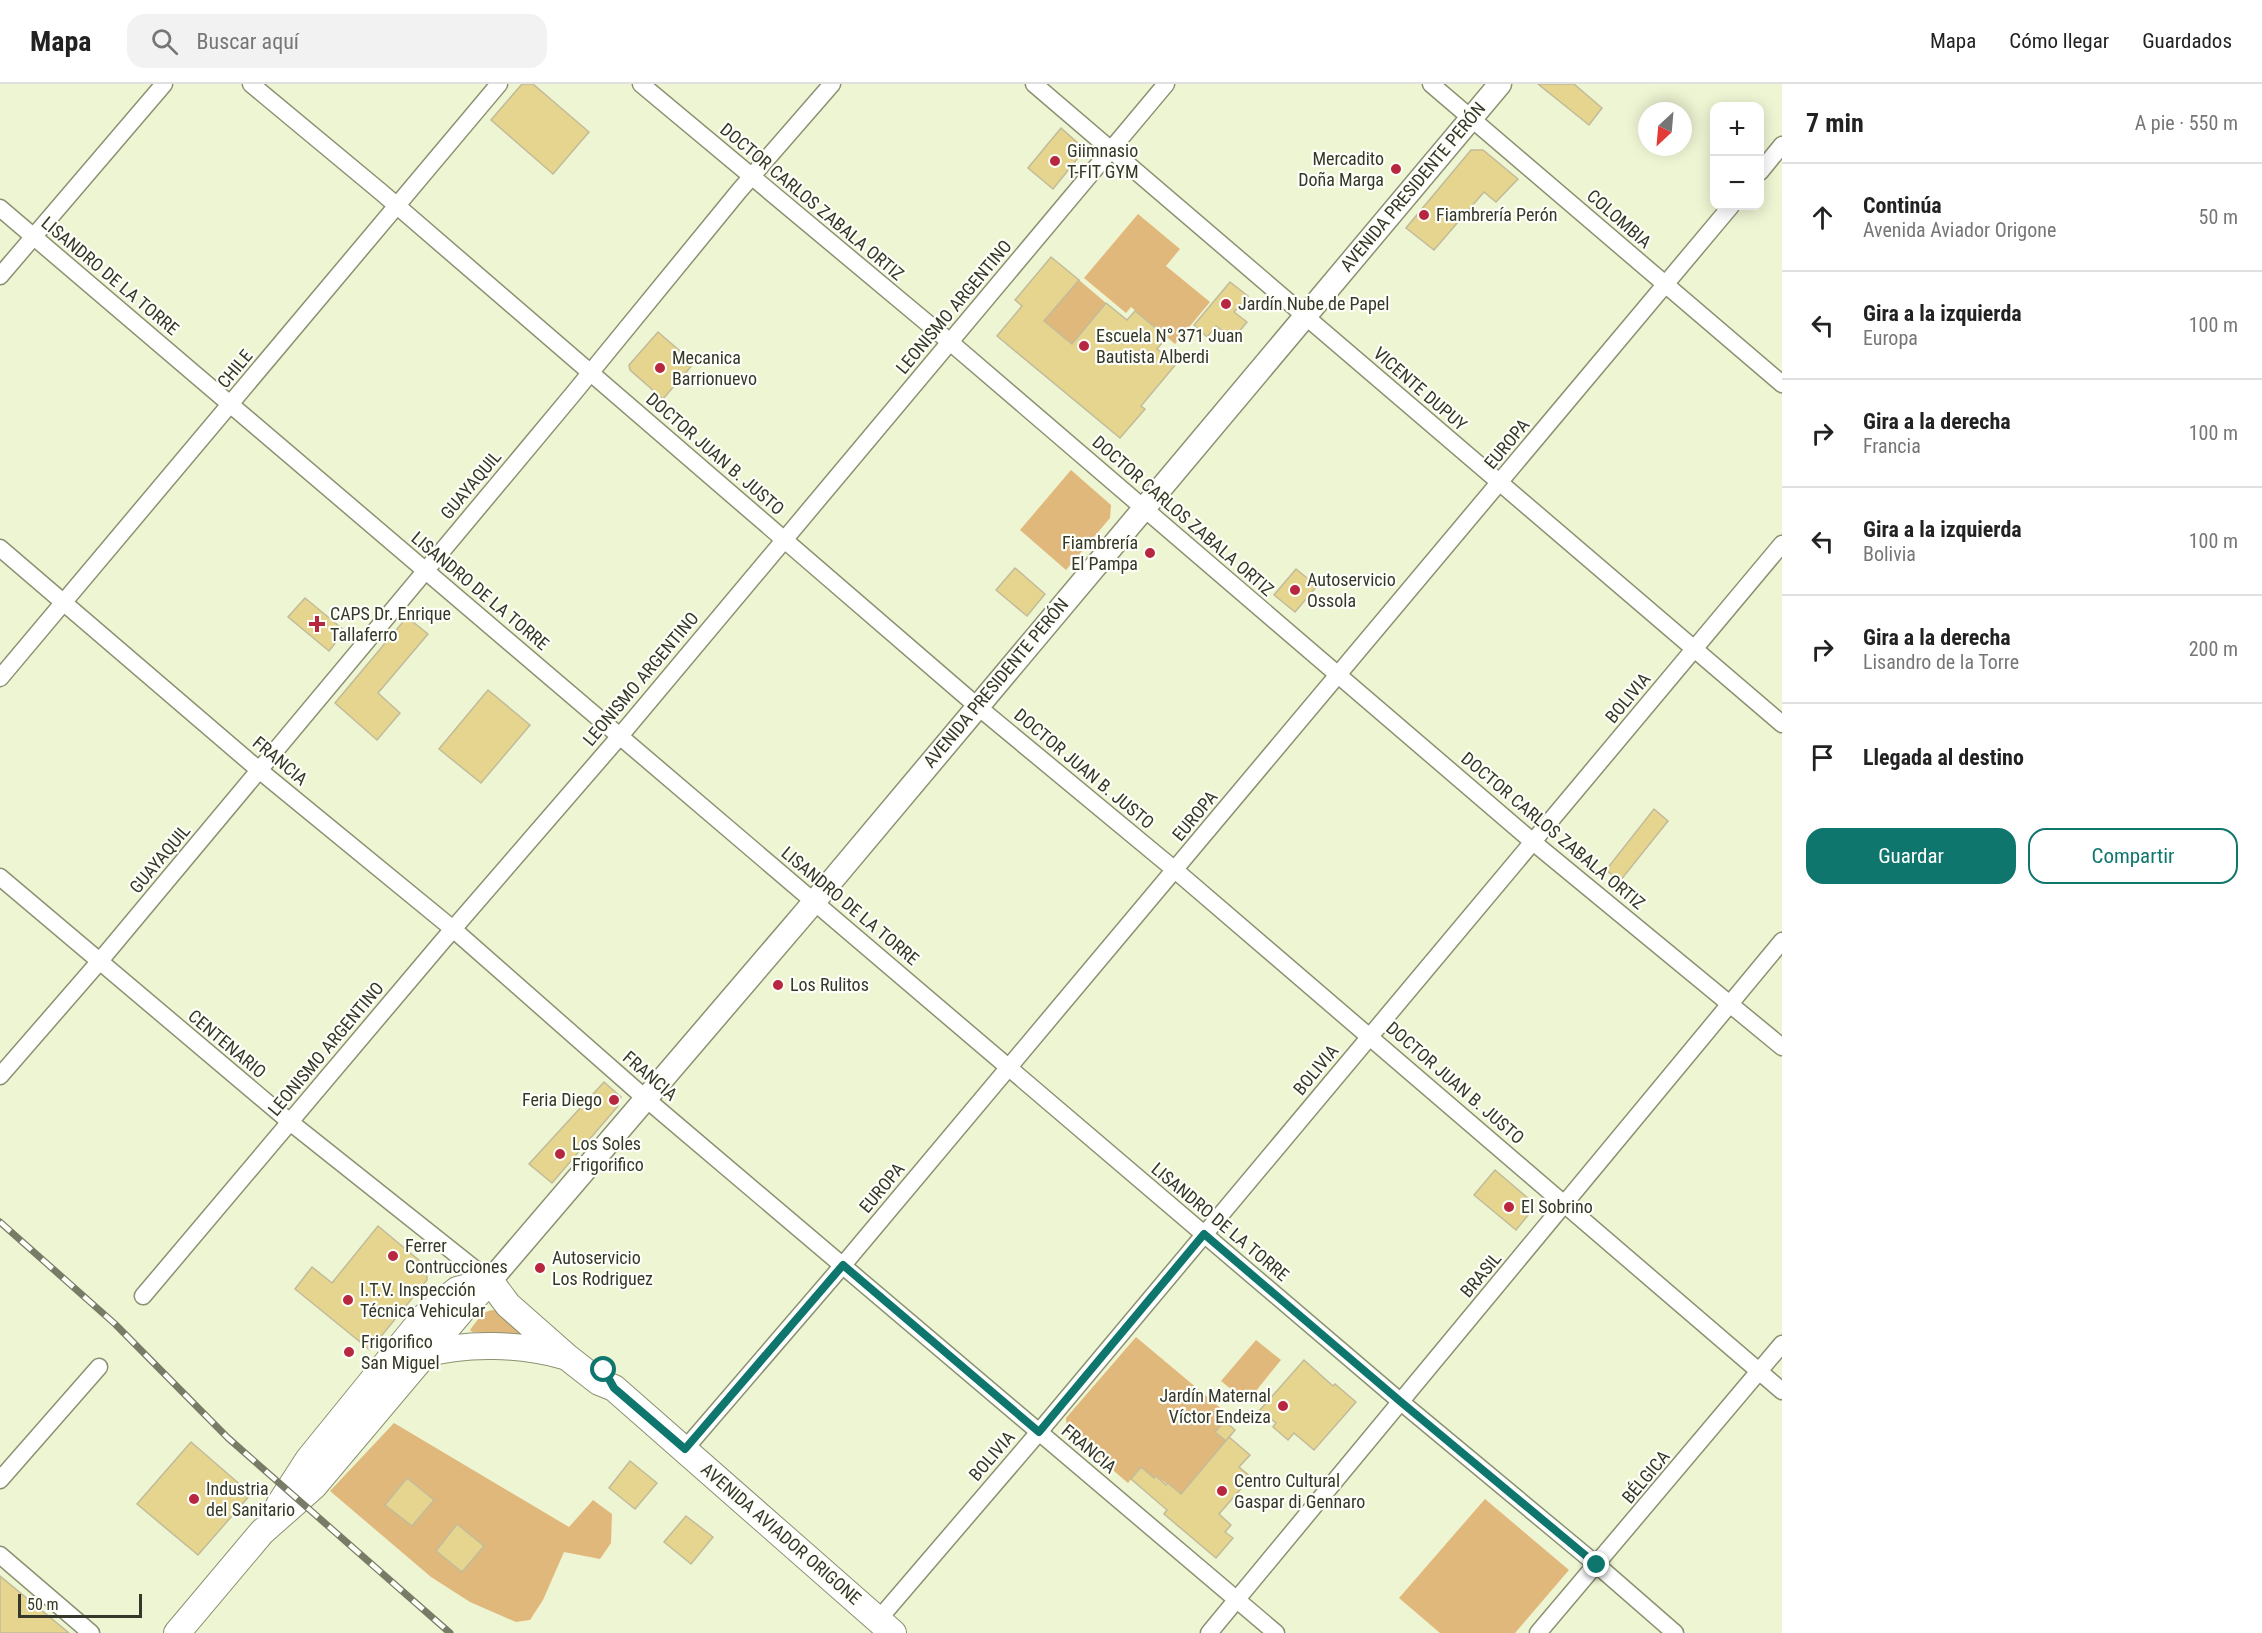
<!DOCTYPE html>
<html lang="es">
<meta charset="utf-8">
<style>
:root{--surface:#fff;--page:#f2f2f2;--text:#222;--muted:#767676;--line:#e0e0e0;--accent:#0f766e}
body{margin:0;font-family:"Roboto Condensed",sans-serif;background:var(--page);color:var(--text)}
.controls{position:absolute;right:18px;top:18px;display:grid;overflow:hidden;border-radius:12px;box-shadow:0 3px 15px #0003}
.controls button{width:54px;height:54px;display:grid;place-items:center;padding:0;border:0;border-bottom:2px solid var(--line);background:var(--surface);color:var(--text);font:30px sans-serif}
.compass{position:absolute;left:1638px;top:18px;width:54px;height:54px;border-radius:50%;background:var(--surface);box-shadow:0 3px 15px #0003;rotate:206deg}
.scale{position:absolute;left:18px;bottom:15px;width:124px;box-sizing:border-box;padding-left:6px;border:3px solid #343729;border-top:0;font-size:16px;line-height:21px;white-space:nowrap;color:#343729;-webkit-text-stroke:4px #fdfff8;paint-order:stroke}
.stop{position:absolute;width:18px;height:18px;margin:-14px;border:4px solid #0f766e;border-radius:50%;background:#fff}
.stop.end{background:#0f766e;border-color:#fff;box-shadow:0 2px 6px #0008}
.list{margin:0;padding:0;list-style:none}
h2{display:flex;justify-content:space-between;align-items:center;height:78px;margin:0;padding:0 24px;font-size:26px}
h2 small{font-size:20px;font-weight:400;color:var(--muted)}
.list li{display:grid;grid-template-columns:39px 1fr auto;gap:18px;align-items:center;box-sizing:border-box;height:108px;padding:0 24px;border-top:2px solid var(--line)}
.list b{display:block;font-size:22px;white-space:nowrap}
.list p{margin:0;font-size:20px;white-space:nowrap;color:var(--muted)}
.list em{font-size:20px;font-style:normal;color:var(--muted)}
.actions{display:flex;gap:12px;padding:18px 24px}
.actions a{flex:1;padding:14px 0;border:2px solid var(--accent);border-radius:18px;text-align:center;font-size:21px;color:var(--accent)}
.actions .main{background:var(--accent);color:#fff}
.icon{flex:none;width:33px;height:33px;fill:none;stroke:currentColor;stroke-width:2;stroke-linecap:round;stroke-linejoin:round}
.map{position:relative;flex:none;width:1782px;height:1549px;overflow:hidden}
header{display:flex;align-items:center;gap:36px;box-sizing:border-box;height:84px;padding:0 30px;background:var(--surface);border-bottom:2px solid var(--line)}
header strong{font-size:28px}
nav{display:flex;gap:33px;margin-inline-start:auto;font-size:21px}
.search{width:420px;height:54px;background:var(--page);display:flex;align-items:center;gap:15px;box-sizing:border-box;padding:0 21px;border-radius:18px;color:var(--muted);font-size:22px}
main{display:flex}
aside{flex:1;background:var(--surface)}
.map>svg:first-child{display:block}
.green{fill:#e1b87c}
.building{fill:#e6d58e;stroke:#c2bb9a;stroke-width:1.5}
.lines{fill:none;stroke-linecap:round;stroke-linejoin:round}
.minor-casing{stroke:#8b9171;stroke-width:19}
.secondary-casing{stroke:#8b9171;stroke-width:25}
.primary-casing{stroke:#8b9171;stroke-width:28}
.minor{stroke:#fff;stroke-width:16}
.secondary{stroke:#fff;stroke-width:22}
.primary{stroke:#fff;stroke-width:26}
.rail-casing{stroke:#787c67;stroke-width:7}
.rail{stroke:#fdfff8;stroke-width:4.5;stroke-dasharray:14;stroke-linecap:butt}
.route{stroke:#0f766e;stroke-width:8}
.poi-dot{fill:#b82740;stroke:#fdfff8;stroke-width:2}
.labels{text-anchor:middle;stroke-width:4.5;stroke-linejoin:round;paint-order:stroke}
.poi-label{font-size:18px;fill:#343729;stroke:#fdfff8;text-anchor:start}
.street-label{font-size:18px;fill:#343729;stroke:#fdfff8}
</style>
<header>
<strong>Mapa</strong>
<div class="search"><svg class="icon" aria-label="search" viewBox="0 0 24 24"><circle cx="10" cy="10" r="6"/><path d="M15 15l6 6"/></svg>Buscar aquí</div>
<nav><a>Mapa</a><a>Cómo llegar</a><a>Guardados</a></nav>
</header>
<main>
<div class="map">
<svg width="1782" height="1549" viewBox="0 0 1782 1549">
<rect width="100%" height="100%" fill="#eef5d3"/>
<g class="green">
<path d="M 1138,130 L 1180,165 L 1166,182 L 1210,218 L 1175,260 L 1131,223 L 1126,229 L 1084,194 Z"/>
<path d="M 1079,196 L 1106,219 L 1072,260 L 1044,237 Z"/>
<path d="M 1071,386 L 1111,421 L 1110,434 L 1066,486 L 1020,446 Z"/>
<path d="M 493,1226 L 502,1229 L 521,1248 L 519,1250 L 472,1248 L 470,1246 C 477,1237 482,1227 493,1226 Z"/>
<path d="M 1136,1253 L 1229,1331 L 1216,1348 L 1226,1357 L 1181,1410 L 1156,1392 L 1154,1394 L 1141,1383 L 1128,1399 L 1067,1347 L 1066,1334 Z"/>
<path d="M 1256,1256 L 1281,1276 L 1247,1318 L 1221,1297 Z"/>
<path d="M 394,1339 L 569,1443 L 593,1416 L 612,1430 L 611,1459 L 600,1475 L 564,1468 L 543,1516 L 530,1536 L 516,1538 L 470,1518 L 431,1493 L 330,1407 Z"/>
<path d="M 1485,1415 L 1569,1486 L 1515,1549 L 1440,1549 L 1399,1514 Z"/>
</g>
<g class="building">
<path d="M 522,0 L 533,0 L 589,48 L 553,90 L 491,36 Z"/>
<path d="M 1538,0 L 1574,0 L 1602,24 L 1589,41 Z"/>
<path d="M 1061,44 L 1080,61 L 1082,69 L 1053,105 L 1028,84 Z"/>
<path d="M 1471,66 L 1483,66 L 1518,95 L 1496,118 L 1484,108 L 1434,166 L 1406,144 Z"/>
<path d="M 1051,173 L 1079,196 L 1044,237 L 1072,260 L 1106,219 L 1127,236 L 1135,227 L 1167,253 L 1157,265 L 1176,280 L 1141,322 L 1145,325 L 1120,354 L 997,252 L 1022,222 L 1015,216 Z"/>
<path d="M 1230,198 L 1248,212 L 1234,228 L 1247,238 L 1233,255 L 1216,242 L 1207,253 L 1194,241 Z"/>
<path d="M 658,248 L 694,279 L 663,315 L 630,286 L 629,281 Z"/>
<path d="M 1015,484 L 1045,510 L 1027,532 L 996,506 Z"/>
<path d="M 1296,485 L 1317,502 L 1295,528 L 1274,511 Z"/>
<path d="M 305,514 L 345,547 L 329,567 L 288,533 Z"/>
<path d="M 407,533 L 428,550 L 378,609 L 400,629 L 377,656 L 335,619 Z"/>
<path d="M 488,606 L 530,641 L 481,699 L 439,665 Z"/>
<path d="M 1654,725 L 1668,737 L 1620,797 L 1606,786 Z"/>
<path d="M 604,998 L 621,1013 L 618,1022 L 552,1099 L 529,1080 Z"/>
<path d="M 1495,1086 L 1529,1115 L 1529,1130 L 1516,1146 L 1474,1111 Z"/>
<path d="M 378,1142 L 426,1182 L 427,1196 L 370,1266 L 295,1205 L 312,1183 L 332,1199 Z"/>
<path d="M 1304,1276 L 1333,1302 L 1335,1300 L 1356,1318 L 1314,1366 L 1294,1349 L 1288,1356 L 1273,1343 L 1276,1339 L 1260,1326 Z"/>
<path d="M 1225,1337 L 1235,1346 L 1226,1357 L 1215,1348 Z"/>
<path d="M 1229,1353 L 1250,1371 L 1239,1383 L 1251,1393 L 1219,1430 L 1231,1441 L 1225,1448 L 1233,1454 L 1216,1474 L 1164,1430 L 1167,1426 L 1131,1395 L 1141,1383 L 1154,1394 L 1156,1392 L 1166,1401 L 1168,1399 L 1181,1410 Z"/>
<path d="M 191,1358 L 251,1410 L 198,1471 L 137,1420 Z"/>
<path d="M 630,1377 L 657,1399 L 635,1425 L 609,1404 Z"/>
<path d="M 407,1394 L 434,1416 L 412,1442 L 385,1421 Z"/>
<path d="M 686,1432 L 713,1453 L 691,1480 L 664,1458 Z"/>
<path d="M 457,1440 L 484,1462 L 462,1488 L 436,1467 Z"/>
<path d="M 0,1492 L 69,1549 L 0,1549 Z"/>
</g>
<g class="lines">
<g class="minor-casing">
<g id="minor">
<path d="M 251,0 L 381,108 L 977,622 L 1175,786 L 1782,1307"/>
<path d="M 641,0 L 950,258 L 1533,758 L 1782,963"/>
<path d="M 1034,0 L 1782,640"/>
<path d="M 1431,0 L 1782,300"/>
<path d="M 1760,88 L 1782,61"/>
<path d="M 0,124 L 1401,1318 L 1597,1481 L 1675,1549"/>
<path d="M 0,192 L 164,0"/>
<path d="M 0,464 L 259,686 L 453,845 L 645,1014 L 1276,1549"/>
<path d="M 0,594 L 499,0"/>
<path d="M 0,793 L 290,1038 L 490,1197"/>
<path d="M 0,992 L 99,878 L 573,310 L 739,107 L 832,0"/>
<path d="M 143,1212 L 441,859 L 620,652 L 1166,0"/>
<path d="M 685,1365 L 843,1181 L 1731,122"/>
<path d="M 0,1396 L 99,1283"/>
<path d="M 0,1471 L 91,1549"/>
<path d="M 878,1536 L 1039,1348 L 1782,460"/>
<path d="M 1209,1549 L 1782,857"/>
<path d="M 1538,1549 L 1782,1260"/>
</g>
</g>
<g class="secondary-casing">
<path id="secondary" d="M 490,1197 L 814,818 L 1500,0"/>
</g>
<g class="primary-casing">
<g id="primary">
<path d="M 490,1197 L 508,1221 L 567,1273 L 599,1298 L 614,1304 L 893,1549"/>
<path d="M 425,1270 C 467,1258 522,1260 564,1272"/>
<path d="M 279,1421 L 308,1376 L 424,1233 L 457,1206 L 490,1197"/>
<path d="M 177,1549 L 262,1448 L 314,1402 L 463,1225 L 490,1197"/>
</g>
</g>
<use href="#minor" class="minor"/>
<use href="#secondary" class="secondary"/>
<use href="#primary" class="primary"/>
<g class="rail-casing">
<path id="rail" d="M 0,1138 L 115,1240 L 228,1354 L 450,1549"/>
</g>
<use href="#rail" class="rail"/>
</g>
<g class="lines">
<path class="route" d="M 604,1286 L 614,1304 L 685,1365 L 843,1181 L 1039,1348 L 1204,1150 L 1401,1318 L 1597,1481"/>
</g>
<g class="poi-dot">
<circle cx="1055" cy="77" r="6"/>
<circle cx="1396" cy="85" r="6"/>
<circle cx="1424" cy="131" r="6"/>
<circle cx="1226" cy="220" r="6"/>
<circle cx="1084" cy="262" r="6"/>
<circle cx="660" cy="284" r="6"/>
<circle cx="1150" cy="469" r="6"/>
<circle cx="1295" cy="506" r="6"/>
<path d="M314 531h6v6h6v6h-6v6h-6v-6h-6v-6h6z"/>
<circle cx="778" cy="901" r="6"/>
<circle cx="614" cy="1016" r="6"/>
<circle cx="560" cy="1070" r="6"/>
<circle cx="1509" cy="1123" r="6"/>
<circle cx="393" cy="1172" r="6"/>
<circle cx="540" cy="1184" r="6"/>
<circle cx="348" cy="1216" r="6"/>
<circle cx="349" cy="1268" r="6"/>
<circle cx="1283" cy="1322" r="6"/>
<circle cx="1222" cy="1407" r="6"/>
<circle cx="194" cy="1415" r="6"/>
</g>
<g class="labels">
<g class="poi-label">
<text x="1067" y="73">Giimnasio<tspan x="1067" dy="21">T-FIT GYM</tspan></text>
<text x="1384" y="81" text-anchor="end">Mercadito<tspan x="1384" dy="21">Doña Marga</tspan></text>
<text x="1436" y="137">Fiambrería Perón</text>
<text x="1238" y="226">Jardín Nube de Papel</text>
<text x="1096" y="258">Escuela N° 371 Juan<tspan x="1096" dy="21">Bautista Alberdi</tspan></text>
<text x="672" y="280">Mecanica<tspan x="672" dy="21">Barrionuevo</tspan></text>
<text x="1138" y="465" text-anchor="end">Fiambrería<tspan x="1138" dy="21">El Pampa</tspan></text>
<text x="1307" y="502">Autoservicio<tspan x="1307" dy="21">Ossola</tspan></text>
<text x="330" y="536">CAPS Dr. Enrique<tspan x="330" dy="21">Tallaferro</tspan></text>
<text x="790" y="907">Los Rulitos</text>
<text x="602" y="1022" text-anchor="end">Feria Diego</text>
<text x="572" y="1066">Los Soles<tspan x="572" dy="21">Frigorifico</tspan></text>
<text x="1521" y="1129">El Sobrino</text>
<text x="405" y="1168">Ferrer<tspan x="405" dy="21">Contrucciones</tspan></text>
<text x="552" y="1180">Autoservicio<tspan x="552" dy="21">Los Rodriguez</tspan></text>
<text x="360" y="1212">I.T.V. Inspección<tspan x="360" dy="21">Técnica Vehicular</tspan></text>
<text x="361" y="1264">Frigorifico<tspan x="361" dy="21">San Miguel</tspan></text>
<text x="1271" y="1318" text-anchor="end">Jardín Maternal<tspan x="1271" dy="21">Víctor Endeiza</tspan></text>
<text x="1234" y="1403">Centro Cultural<tspan x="1234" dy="21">Gaspar di Gennaro</tspan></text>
<text x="206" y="1411">Industria<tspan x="206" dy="21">del Sanitario</tspan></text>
</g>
<g class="street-label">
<text transform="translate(1413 103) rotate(-50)" y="6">AVENIDA PRESIDENTE PERÓN</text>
<text transform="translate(812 118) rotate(40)" y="6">DOCTOR CARLOS ZABALA ORTIZ</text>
<text transform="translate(1619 135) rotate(41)" y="6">COLOMBIA</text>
<text transform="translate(110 192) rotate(40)" y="6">LISANDRO DE LA TORRE</text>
<text transform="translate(954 223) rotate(-50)" y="6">LEONISMO ARGENTINO</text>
<text transform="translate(235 285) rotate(-50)" y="6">CHILE</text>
<text transform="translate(1420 305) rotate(41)" y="6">VICENTE DUPUY</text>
<text transform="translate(1507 360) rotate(-50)" y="6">EUROPA</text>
<text transform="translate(715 370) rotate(41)" y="6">DOCTOR JUAN B. JUSTO</text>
<text transform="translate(471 401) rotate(-50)" y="6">GUAYAQUIL</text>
<text transform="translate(1183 432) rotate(41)" y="6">DOCTOR CARLOS ZABALA ORTIZ</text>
<text transform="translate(480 507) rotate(40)" y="6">LISANDRO DE LA TORRE</text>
<text transform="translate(641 595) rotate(-50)" y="6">LEONISMO ARGENTINO</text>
<text transform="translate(996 599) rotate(-50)" y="6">AVENIDA PRESIDENTE PERÓN</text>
<text transform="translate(1628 614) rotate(-50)" y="6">BOLIVIA</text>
<text transform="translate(280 677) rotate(40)" y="6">FRANCIA</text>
<text transform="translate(1084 685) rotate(40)" y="6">DOCTOR JUAN B. JUSTO</text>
<text transform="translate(1195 732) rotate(-50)" y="6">EUROPA</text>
<text transform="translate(1553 747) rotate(40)" y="6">DOCTOR CARLOS ZABALA ORTIZ</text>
<text transform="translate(160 775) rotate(-50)" y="6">GUAYAQUIL</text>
<text transform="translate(850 822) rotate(40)" y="6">LISANDRO DE LA TORRE</text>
<text transform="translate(227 960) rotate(40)" y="6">CENTENARIO</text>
<text transform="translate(326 965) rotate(-50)" y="6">LEONISMO ARGENTINO</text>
<text transform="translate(1316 986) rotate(-50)" y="6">BOLIVIA</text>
<text transform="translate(650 992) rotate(41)" y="6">FRANCIA</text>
<text transform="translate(1455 999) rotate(41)" y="6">DOCTOR JUAN B. JUSTO</text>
<text transform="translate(882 1104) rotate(-50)" y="6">EUROPA</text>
<text transform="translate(1220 1138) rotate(40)" y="6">LISANDRO DE LA TORRE</text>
<text transform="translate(1481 1191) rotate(-50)" y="6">BRASIL</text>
<text transform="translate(1089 1365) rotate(40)" y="6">FRANCIA</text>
<text transform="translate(992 1372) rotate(-49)" y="6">BOLIVIA</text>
<text transform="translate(1646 1393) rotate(-50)" y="6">BÉLGICA</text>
<text transform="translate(781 1450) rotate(41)" y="6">AVENIDA AVIADOR ORIGONE</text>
</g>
</g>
</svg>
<div class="controls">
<button>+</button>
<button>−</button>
</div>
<svg class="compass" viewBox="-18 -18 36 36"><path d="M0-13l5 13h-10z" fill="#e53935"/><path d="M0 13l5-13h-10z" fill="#767676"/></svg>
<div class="scale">50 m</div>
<div class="stop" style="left:604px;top:1286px"></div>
<div class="stop end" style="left:1597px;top:1481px"></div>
</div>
<aside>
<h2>7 min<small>A pie · 550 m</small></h2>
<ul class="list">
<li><svg class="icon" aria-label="ahead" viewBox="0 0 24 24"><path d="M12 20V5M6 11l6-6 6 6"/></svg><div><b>Continúa</b><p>Avenida Aviador Origone</p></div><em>50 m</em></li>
<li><svg class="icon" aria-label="left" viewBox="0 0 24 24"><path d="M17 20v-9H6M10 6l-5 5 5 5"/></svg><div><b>Gira a la izquierda</b><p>Europa</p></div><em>100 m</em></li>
<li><svg class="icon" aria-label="right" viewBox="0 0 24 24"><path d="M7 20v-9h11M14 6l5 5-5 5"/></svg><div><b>Gira a la derecha</b><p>Francia</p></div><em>100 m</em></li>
<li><svg class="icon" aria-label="left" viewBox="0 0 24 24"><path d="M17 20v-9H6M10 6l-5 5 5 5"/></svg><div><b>Gira a la izquierda</b><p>Bolivia</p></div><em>100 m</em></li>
<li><svg class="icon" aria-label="right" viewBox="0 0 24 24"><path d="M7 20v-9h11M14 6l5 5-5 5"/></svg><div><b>Gira a la derecha</b><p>Lisandro de la Torre</p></div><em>200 m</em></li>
<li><svg class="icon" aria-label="arrive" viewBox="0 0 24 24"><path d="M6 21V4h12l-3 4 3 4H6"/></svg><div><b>Llegada al destino</b></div></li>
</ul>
<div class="actions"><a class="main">Guardar</a><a>Compartir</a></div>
</aside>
</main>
